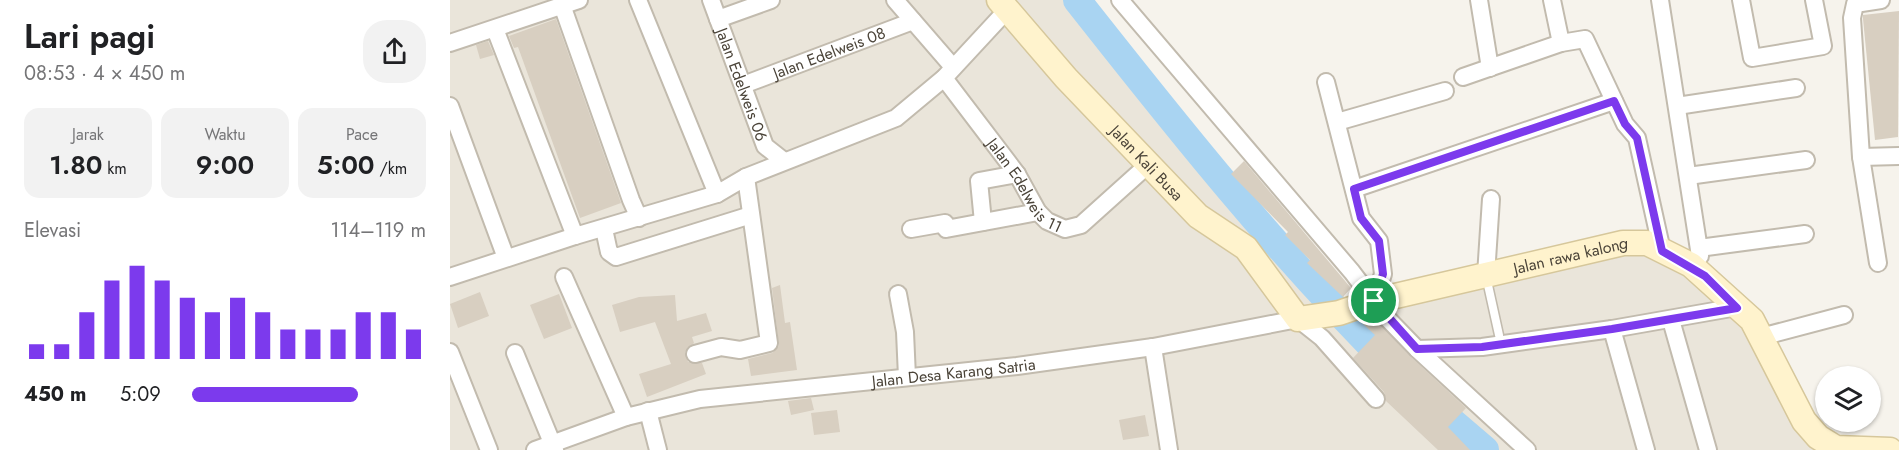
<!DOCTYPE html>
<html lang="id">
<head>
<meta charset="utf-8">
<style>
	:root { --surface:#fff; --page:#f2f2f2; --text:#202124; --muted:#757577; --accent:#7c3aed }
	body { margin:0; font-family:Jost,sans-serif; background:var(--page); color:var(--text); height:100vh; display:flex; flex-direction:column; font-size:22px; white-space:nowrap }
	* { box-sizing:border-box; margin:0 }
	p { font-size:20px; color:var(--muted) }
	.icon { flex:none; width:33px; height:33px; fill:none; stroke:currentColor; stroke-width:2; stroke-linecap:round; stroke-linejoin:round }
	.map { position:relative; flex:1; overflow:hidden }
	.sheet { display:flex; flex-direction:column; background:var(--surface); width:450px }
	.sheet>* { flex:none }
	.fabs { position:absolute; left:1365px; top:366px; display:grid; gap:12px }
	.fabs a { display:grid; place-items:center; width:66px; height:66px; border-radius:50%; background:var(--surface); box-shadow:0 2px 4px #0004; font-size:30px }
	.pin { position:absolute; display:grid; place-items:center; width:51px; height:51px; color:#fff; margin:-26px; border:3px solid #fff; border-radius:50%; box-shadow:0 2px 6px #0007 }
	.round { display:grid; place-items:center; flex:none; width:63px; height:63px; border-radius:24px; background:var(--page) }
	.head { display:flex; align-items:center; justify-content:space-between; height:102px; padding:0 24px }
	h1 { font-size:33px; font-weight:600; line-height:45px }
	.figures { display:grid; grid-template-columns:repeat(3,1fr); gap:9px; height:102px; padding:6px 24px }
	.figures div { display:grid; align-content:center; border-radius:15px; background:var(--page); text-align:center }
	.figures b { font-size:26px; font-weight:600 }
	.figures small { font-size:16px; font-weight:400 }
	.figures p { font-size:16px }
	.chart { height:168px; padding:12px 24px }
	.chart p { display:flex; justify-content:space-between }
	.chart svg { width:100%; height:108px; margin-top:6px; stroke:var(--accent); stroke-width:6 }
	ul { padding:0 24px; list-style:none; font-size:20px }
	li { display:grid; grid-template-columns:96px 72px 1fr; align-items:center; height:45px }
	li i { height:15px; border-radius:8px; background:var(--accent) }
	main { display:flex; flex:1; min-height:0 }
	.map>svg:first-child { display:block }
</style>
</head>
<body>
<main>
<section class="sheet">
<div class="head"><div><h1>Lari pagi</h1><p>08:53 · 4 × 450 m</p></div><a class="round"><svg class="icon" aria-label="share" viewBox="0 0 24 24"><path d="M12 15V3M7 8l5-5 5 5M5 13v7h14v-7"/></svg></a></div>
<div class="figures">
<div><p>Jarak</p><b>1.80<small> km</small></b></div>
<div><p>Waktu</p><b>9:00</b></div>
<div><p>Pace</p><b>5:00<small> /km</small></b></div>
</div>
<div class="chart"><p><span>Elevasi</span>114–119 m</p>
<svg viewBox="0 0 160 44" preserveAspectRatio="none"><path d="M5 44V38M15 44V38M25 44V25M35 44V12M45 44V6M55 44V12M65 44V19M75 44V25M85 44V19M95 44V25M105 44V32M115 44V32M125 44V32M135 44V25M145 44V25M155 44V32"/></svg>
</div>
<ul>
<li><b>450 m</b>5:09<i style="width:71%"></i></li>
</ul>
</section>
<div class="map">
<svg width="1449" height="450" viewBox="0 0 1449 450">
	<rect width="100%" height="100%" fill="#f6f3ec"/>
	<polygon fill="#eae5da" points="0,0 627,0 769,176 889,313 1197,243 1287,307 1368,437 1440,450 0,450"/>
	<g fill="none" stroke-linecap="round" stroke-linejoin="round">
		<g stroke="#a9d4f2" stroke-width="28">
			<path d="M627,0C727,127 829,255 944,369"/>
			<polyline points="973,397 1035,450"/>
		</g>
	</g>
	<g fill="#d8cfc1">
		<polygon points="1449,11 1448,137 1425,140 1413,19 1413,15"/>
		<polygon points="106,19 171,203 130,218 68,47 64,48 59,36"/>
		<polygon points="38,41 44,55 30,59 26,45"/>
		<polygon points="794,161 901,288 893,297 857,263 860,260 835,235 838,232 781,174"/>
		<polygon points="330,285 335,323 340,322 347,370 301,376 298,359 322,353 329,346 322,288"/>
		<polygon points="30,292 39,316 8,328 0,304"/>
		<polygon points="109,294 122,328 94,339 80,305"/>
		<polygon points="225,295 227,321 256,313 262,331 242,337 244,343 235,352 238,362 252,363 256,374 197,397 189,374 221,364 205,322 170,332 162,305 189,297"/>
		<polygon points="923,317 960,356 1016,408 998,427 1020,450 988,450 936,401 934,392 903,358 925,335 912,323"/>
		<polygon points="361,398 364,410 341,415 338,401"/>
		<polygon points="387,410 390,432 364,435 361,413"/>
		<polygon points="695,415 699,436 673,440 669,420"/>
	</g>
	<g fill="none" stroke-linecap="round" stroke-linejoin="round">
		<g stroke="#c2bbae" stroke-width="11">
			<polyline id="lane" points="1036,276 1049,335"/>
		</g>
		<g stroke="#c2bbae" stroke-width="20">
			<g id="street">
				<polyline points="188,0 267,194"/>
				<path id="s1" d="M261,0L315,146L334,161"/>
				<polyline points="445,0 503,67"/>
				<polyline points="670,0 902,272 936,317 967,349 1077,450"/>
				<polyline points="1029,0 1040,68"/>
				<polyline points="1102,0 1111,43"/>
				<polyline points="1210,0 1250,256 1241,265"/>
				<polyline points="1291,0 1302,58 1373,46 1364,0"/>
				<polyline points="112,5 181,200 189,218"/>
				<polyline points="268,19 321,0"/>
				<polyline points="45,29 125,236"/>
				<polyline points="0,43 129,0"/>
				<polyline points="1013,77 1111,43 1135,39 1175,124 1187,138 1212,251"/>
				<path id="s2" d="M494,78L567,174L588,212L597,221L615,229L631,225L700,163"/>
				<polyline points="876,82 911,218 929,241 933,274 924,301"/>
				<path id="s3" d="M293,85L463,21"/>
				<polyline points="0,106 56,258"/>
				<polyline points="1227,106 1346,88"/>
				<polyline points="887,122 995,91"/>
				<polyline points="1411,157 1449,156"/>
				<polyline points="1238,176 1356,160"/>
				<polyline points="904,189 1164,101"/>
				<polyline points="533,222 529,181 567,174"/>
				<polyline points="154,229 159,252 166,257 301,215"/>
				<polyline points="461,229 495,223 496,229 588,212"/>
				<polyline points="1249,248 1355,234"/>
				<polyline points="1428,263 1411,157 1402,18 1405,4 1431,0"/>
				<polyline points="1036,275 1041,199"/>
				<polyline points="0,277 125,236 267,194 296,177 446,118 494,78 557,10"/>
				<polyline points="114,277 176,417"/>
				<polyline points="448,294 455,332 457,377"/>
				<polyline points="1221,320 1258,450"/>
				<polyline points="1162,329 1196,450"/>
				<polyline points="1311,337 1394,315"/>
				<polyline points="703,347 719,450"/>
				<polyline points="967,349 1032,347 1162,329 1287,307"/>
				<polyline points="0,352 39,450"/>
				<polyline points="65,353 105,450"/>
				<polyline points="245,354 271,347 290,350 319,343 296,177"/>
				<polyline points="198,411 208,450"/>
				<path id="s4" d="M85,450L176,417L250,399L567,366L703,347L848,319L872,338L926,399"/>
			</g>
		</g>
		<g stroke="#d6c79b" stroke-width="27">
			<g id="secondary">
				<path id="s5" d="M549,0L616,78L748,216L796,248L848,319L889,313L924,301L1173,243H1197L1241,265L1302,320L1354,421L1368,437L1386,448L1440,450"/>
			</g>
		</g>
		<use href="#lane" stroke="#fff" stroke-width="8"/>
		<use href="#street" stroke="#fff" stroke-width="16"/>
		<use href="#secondary" stroke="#fff3cd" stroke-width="24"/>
	</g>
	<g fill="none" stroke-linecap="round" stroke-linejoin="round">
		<g stroke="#fff" stroke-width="12">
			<polygon id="route" points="1164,101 1175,124 1187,138 1212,251 1255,276 1287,308 1162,329 1032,347 967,349 924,301 933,274 929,241 911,218 904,189"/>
		</g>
		<use href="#route" stroke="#7c3aed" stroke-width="8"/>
	</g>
	<g text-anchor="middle" stroke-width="4.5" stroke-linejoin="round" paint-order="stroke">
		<g font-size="16" fill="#4b4439" stroke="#fff">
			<text dy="6" stroke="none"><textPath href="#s3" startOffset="92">Jalan Edelweis 08</textPath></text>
			<text dy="6" stroke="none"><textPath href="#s1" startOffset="90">Jalan Edelweis 06</textPath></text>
			<text dy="6" stroke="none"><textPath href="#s5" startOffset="220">Jalan Kali Busa</textPath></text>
			<text dy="6" stroke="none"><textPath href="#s2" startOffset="135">Jalan Edelweis 11</textPath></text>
			<text dy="6" stroke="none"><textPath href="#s5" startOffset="720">Jalan rawa kalong</textPath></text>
			<text dy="6" stroke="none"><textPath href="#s4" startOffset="428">Jalan Desa Karang Satria</textPath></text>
		</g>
	</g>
</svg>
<div class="fabs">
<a><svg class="icon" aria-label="layers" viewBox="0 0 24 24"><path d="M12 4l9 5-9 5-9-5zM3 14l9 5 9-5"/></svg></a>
</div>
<div class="pin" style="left:924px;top:301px;background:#1e9e55"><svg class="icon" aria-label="arrive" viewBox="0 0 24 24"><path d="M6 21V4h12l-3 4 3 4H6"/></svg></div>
</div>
</main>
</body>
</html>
